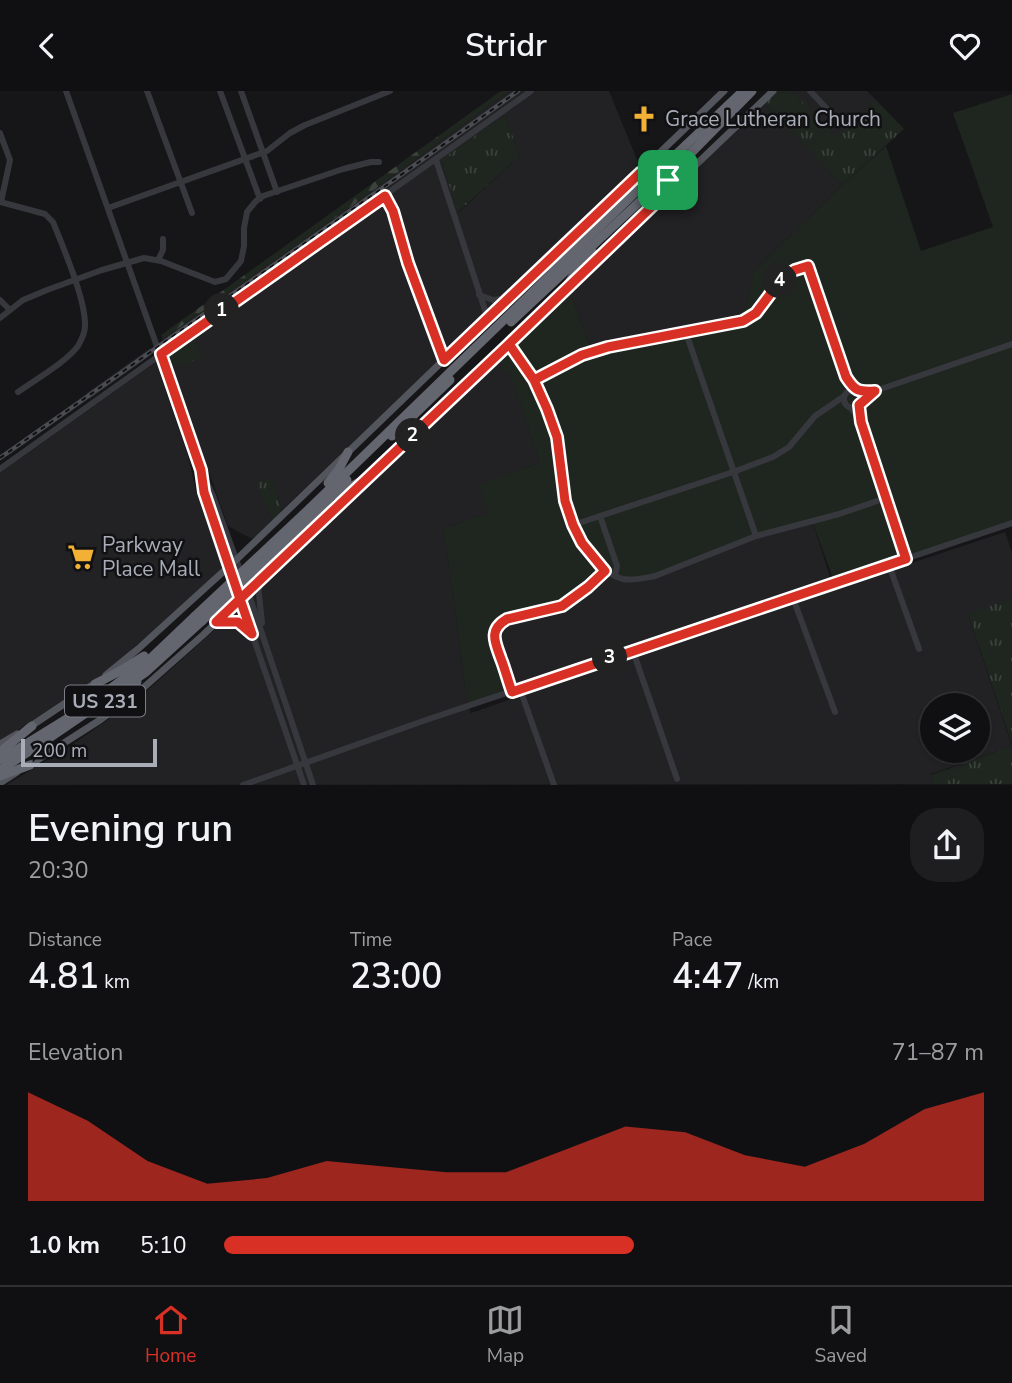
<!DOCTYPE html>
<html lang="en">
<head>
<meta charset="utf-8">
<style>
	:root { --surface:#101012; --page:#1e1e20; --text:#f1f3f6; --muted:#9c9d9f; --line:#303032; --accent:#d93025 }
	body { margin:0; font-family:"Nunito Sans",sans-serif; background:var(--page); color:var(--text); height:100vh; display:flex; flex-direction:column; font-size:26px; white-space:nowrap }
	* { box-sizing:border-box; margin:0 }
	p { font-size:23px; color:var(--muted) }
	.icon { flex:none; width:38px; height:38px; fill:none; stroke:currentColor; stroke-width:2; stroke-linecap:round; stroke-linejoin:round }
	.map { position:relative; height:694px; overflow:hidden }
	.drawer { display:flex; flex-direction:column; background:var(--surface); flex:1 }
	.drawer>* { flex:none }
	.controls { position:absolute; left:920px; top:602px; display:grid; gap:14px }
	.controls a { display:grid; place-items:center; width:70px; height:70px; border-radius:50%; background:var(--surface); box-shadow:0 2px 5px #0004,0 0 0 2px var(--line); font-size:35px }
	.scale { position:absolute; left:21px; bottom:18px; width:136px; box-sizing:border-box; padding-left:7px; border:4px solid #a8adb8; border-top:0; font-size:19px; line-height:24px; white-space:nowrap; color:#a8adb8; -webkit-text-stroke:5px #111113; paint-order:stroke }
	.pin { position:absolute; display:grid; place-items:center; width:60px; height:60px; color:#fff; margin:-30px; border-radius:14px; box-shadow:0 4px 10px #0006 }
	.km { position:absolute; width:35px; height:35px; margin:-18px; border-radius:50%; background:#222; color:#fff; font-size:19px; line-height:35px; text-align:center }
	.round { display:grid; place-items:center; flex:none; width:74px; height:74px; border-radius:28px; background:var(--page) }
	.overview { display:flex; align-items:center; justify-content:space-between; height:119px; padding:0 28px }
	h1 { font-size:38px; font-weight:600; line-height:52px }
	.metrics { display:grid; grid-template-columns:repeat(3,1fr); gap:10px; height:119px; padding:7px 28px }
	.metrics div { display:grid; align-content:center }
	.metrics b { font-size:35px; font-weight:600 }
	.metrics small { font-size:19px; font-weight:400 }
	.metrics p { font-size:19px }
	.chart { height:196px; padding:14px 28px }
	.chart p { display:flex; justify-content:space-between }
	.chart svg { width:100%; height:126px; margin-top:7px; fill:var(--accent); opacity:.7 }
	ul { padding:0 28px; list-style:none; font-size:23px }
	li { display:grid; grid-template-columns:112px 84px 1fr; align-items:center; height:52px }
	li i { height:18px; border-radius:9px; background:var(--accent) }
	header { display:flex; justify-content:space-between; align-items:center; height:91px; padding:0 28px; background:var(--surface); font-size:32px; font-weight:600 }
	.tab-bar { display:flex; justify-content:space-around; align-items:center; height:98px; border-top:2px solid var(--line); background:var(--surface); font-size:19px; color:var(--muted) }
	.tab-bar a { display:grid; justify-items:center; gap:4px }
	.tab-bar .current { color:var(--accent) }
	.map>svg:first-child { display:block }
</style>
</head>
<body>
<header><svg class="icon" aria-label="back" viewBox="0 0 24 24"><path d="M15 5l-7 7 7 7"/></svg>Stridr<svg class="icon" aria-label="heart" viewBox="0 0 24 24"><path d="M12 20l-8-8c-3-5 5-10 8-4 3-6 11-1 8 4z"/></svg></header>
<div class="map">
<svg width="1012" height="694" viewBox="0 0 1012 694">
	<defs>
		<pattern id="grass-tufts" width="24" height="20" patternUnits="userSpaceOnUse" patternTransform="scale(1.75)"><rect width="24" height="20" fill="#1e261f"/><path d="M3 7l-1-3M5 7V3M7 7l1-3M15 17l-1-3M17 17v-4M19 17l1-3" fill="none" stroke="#3c433d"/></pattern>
		<pattern id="forest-firs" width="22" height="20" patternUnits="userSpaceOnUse" patternTransform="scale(1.75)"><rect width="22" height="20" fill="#1e261f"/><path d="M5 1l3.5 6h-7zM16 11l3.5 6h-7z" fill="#3c433d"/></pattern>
	</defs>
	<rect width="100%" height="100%" fill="#161618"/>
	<g fill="#222225" fill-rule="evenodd">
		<path d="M509,0H609L640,76L583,133L551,159L491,220L282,419L272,388L263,407L272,430L252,448L228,435L171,274H184L194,246L168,264L163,248L352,115ZM505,24L520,65L459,121L441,70Z"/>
		<polygon points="792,0 867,0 876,9 836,47"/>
		<polygon points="764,12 842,94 753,181 746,216 733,226 693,236 606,252 589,253 572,207 567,202"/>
		<polygon points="150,257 152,262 150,265 90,308 87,302"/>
		<path d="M500,267L504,280L509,279L540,372L480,393L489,422L442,438L447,459L468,616L471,622L514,607L494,549L501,532L605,480L756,445L812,430L834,498L1005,441L1012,462V507L968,524L1012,655L931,683L934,693L6,694L69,656L140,606L262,496L293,465L328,433ZM933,614H978V660H933Z"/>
		<polygon points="156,271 188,365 196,400 222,476 220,479 181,517 135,555 114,576 0,651 0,382"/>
	</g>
	<g fill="url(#grass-tufts)">
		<polygon points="776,0 792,0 836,46 876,9 904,38 842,94 764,12"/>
		<polygon points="505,24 520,65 458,121 441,69"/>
		<polygon points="193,245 201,266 184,274 171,274 168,264"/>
		<polygon points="272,387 282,419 272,430 257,392"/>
		<polygon points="1012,507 1012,653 968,523"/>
		<polygon points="1012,655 1012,693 934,693 931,684"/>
	</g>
	<polygon fill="url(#forest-firs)" points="501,0 509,0 352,115 163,248 161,244"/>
	<polygon fill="#1e261f" points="1012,3 1012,433 835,493 812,430 756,445 655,485 624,488 605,480 562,515 501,532 494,549 512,601 468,616 447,459 442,438 488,422 479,393 540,372 509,280 504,281 498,263 565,199 572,207 589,253 606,252 693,236 733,226 746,216 753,181 842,94 886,55 921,160 993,136 953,22"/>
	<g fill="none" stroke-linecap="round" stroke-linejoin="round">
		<g stroke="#37383d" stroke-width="6">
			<polyline points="66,0 201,379 212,402 248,501 313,694"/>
			<polyline points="147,0 192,122"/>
			<polyline points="220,0 260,108"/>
			<polyline points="241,0 277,101"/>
			<polyline points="810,0 829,20"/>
			<polyline points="0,42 10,69 1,111"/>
			<polyline points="436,69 488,228"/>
			<polyline points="385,105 393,120 408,172 444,269"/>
			<path d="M0,111L45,123L53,131C63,156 86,209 85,235C85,242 82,248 78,255C65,272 36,288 18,301"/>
			<polyline points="108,117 267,60 290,42 305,34 390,0"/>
			<polyline points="158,169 163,159 163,148"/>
			<polyline points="479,204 493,209 508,207"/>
			<polyline points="0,209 9,218"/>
			<polyline points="0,227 23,209 47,199 102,179 144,167 161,170 215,191 226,188 241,170 244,155 244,137 247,121 256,110 263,105 343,78 371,71 379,71"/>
			<polyline points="686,242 743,230 756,222 783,186 795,179 808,175 846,286 856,299"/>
			<path d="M509,253C517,265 526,276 533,288C543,305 550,325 556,343C562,364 561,387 565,408C569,435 595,481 623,488C633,490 644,487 655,485L756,445L839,423L886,407"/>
			<polyline points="534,289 582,264 608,256 686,242 756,445"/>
			<circle cx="853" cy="308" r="9"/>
			<polyline points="859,300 875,300 1012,253"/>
			<polyline points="851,317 861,331 906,468"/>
			<polyline points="0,378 531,0"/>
			<polyline points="202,387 204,401 227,470 304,694"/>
			<polyline points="600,425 617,475 615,485"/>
			<polyline points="573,434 733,381 773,366 789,356 815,325 843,306"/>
			<polyline points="889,474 919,558"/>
			<polyline points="258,493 262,532"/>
			<polyline points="793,507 835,621"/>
			<polyline points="217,531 238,531 250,540"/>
			<polyline points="633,560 677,688"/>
			<polyline points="520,598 554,694"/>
			<path d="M512,601C508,590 505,579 501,568C495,551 488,539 507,528L562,515L588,496L605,480"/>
			<polyline points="243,694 426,629 1012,432"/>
		</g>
		<g stroke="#53555c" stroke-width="7">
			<polyline points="545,172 724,0"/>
			<polyline points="106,584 138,558 236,469 531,185"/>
			<polyline points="28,637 97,591"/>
			<polyline points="0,653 17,643"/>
			<polyline points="28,675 100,629 142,598 203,544 327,427 773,0"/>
			<polyline points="0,692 17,681"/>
		</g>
		<g stroke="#63666e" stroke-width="9">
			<polyline points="686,54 743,0"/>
			<polyline points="693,60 752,0"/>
			<polyline points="530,187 576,154"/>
			<polyline points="563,201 581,172 592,160"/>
			<polyline points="511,231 652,99"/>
			<polyline points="392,345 450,289"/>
			<polyline points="328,392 339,378 348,361"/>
			<polyline points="337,404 375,382"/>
			<polyline points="324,413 347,389"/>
			<polyline points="310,417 645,92"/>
			<polyline points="95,593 120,580 144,565"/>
			<polyline points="86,616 152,566 195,525"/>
			<polyline points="114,619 137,591"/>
			<polyline points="0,661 32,635"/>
			<polyline points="0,669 68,627"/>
			<polyline points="0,679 39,654 146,581 202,530"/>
			<polyline points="0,685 30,674"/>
		</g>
		<g stroke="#4a4c52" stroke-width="4.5">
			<path id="rail" d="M0,367C173,245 346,124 518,0"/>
		</g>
		<use href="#rail" stroke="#111113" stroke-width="2" stroke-dasharray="5" stroke-linecap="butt"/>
		<g stroke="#63666e" stroke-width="9">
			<polyline points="645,92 686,54"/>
			<polyline points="652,99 693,60"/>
			<polyline points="195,525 310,417"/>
			<polyline points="202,530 324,413"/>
		</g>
	</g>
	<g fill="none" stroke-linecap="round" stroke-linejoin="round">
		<g stroke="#fff" stroke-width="14">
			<path id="route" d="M668,89C662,75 652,77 640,82L444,269L408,172L393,120L385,105L161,263L201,379L204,401L240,508L216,531H238L252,543L240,508L509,253L534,289L547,318L557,346L565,410L573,434L582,452L605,480L588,496L562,515L507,528C488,539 495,551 501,568C505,578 508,590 512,601L906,468L861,331L859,314L875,300C858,301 855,300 846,286L808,175L795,179L783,186L756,222L743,230L608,256L582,264L534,289L509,253L668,100V89"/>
		</g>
		<use href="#route" stroke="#d93025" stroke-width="9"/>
	</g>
	<defs>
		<g id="church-bare" transform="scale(2.1)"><path d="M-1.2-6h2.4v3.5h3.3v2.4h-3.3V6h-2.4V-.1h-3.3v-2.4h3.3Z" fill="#f2b134" stroke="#111113" stroke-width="2.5" paint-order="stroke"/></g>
		<g id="supermarket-bare" transform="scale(2.1)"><path d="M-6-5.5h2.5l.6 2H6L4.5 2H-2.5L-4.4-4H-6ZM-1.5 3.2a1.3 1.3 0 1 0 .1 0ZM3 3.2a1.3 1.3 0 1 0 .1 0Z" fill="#f2b134" stroke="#111113" stroke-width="2.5" paint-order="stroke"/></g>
	</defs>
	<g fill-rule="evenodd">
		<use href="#church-bare" x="644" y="28"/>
		<use href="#supermarket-bare" x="81" y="466"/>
	</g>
	<g text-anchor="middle" stroke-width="5" stroke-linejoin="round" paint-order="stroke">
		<rect fill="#111113" stroke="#7b7e86" stroke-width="2" x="65" y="594.5" width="80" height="31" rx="5"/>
		<g font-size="19" font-weight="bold" fill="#a8adb8">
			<text x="105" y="617">US 231</text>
		</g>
		<g font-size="21" fill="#a8adb8" stroke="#111113" text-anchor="start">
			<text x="665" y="35">Grace Lutheran Church</text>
			<text x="102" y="461">Parkway<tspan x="102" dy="24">Place Mall</tspan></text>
		</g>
	</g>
</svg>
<div class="controls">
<a><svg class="icon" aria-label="layers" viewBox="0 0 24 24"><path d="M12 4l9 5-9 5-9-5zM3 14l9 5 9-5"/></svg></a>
</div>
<div class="scale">200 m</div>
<div class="pin" style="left:668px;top:89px;background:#1e9e55"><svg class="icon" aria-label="arrive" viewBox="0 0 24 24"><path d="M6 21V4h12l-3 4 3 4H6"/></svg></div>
<b class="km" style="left:222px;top:220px">1</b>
<b class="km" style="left:413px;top:345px">2</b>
<b class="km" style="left:610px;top:567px">3</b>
<b class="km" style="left:780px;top:190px">4</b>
</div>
<section class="drawer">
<div class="overview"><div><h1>Evening run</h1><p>20:30</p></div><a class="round"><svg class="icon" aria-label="share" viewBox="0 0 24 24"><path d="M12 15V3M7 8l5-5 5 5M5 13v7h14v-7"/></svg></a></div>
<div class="metrics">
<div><p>Distance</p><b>4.81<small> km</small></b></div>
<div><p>Time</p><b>23:00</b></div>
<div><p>Pace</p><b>4:47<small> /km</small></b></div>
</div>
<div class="chart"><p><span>Elevation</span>71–87 m</p>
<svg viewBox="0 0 160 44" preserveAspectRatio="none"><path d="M0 44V6L10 16L20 30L30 38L40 36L50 30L60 32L70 34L80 34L90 26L100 18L110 20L120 28L130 32L140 24L150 12L160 6V44z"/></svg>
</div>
<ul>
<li><b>1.0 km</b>5:10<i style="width:54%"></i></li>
</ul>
</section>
<nav class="tab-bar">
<a class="current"><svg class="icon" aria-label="home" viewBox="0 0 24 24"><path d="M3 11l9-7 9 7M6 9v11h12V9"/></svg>Home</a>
<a><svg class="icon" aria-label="map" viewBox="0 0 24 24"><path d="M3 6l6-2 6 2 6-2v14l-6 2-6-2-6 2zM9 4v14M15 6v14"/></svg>Map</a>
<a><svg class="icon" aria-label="saved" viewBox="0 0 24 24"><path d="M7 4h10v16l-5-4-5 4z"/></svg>Saved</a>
</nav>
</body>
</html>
